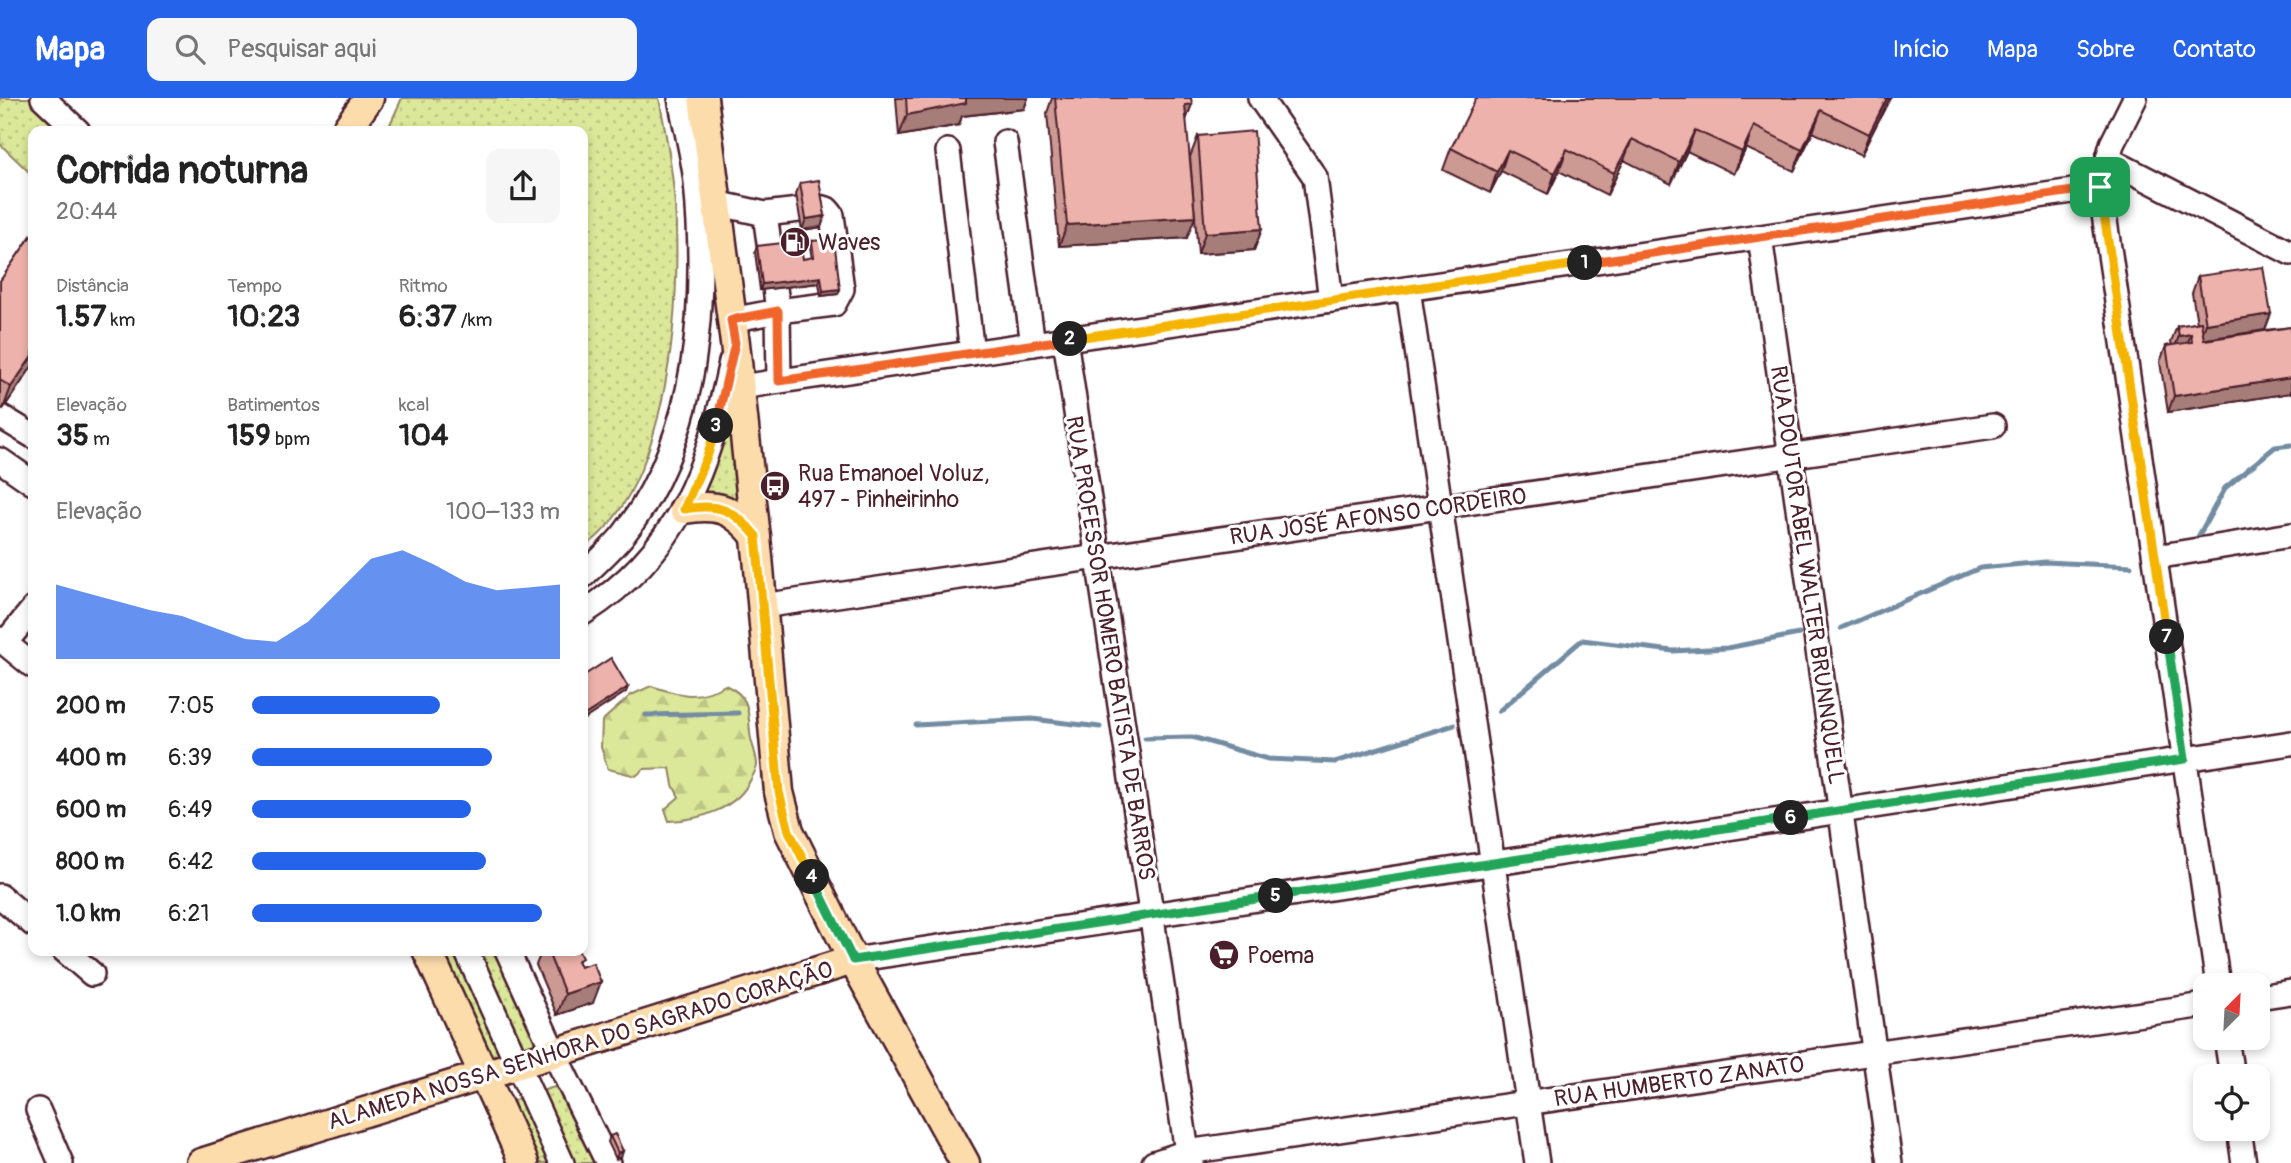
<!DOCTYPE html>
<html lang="pt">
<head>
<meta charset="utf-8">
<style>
	:root { --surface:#fff; --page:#f6f6f6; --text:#222; --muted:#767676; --accent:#2563eb }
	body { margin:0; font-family:Pangolin,sans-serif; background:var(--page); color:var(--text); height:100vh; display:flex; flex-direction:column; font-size:26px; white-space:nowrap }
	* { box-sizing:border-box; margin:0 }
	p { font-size:23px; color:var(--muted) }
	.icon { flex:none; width:38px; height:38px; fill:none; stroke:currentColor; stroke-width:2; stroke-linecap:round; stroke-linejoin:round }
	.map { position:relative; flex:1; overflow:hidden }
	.sheet { position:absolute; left:28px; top:28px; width:560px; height:830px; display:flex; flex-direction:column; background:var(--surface); border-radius:14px; box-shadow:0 4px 10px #0003 }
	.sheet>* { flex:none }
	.needle { width:46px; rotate:24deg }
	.buttons { position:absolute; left:2193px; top:875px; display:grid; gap:14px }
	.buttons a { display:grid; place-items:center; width:77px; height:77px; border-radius:14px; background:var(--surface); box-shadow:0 4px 10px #0003; font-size:35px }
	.pin { position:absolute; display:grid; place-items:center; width:60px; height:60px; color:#fff; margin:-30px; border-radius:14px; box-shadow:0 4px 10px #0006 }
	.km { position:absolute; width:35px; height:35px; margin:-18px; border-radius:50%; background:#222; color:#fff; font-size:19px; line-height:35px; text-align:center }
	.round { display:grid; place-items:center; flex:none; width:74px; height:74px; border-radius:14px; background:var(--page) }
	.headline { display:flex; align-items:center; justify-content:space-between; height:119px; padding:0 28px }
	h1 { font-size:38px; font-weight:800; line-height:52px }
	.metrics { display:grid; grid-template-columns:repeat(3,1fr); gap:10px; height:119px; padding:7px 28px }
	.metrics div { display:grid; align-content:center }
	.metrics b { font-size:30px; font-weight:800 }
	.metrics small { font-size:19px; font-weight:400 }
	.metrics p { font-size:19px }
	.chart { height:196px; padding:14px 28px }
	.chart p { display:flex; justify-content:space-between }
	.chart svg { width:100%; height:126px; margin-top:7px; fill:var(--accent); opacity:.7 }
	ul { padding:0 28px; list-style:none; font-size:23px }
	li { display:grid; grid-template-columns:112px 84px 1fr; align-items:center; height:52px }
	li i { height:18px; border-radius:9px; background:var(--accent) }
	header { display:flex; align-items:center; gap:42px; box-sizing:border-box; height:98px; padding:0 35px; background:var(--accent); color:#fff }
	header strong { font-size:33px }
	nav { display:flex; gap:38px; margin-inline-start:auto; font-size:24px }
	.search { width:490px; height:63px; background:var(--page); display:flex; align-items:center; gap:18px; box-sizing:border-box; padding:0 24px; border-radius:14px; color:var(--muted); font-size:26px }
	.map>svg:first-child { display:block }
</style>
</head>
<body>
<header>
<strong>Mapa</strong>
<div class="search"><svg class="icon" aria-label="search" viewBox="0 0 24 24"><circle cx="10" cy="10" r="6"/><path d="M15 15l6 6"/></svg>Pesquisar aqui</div>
<nav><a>Início</a><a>Mapa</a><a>Sobre</a><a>Contato</a></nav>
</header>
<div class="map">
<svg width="2291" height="1065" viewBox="0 0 2291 1065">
	<defs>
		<pattern id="green-dots" width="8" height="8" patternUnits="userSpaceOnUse" patternTransform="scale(1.75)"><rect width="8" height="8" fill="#dbe799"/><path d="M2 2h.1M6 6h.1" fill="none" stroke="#bdc684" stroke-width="1.8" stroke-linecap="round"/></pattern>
		<pattern id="forest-firs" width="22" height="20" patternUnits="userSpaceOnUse" patternTransform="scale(1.75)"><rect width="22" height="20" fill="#dbe799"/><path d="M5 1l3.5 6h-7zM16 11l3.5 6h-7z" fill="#bdc684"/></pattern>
	</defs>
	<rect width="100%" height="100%" fill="#fff"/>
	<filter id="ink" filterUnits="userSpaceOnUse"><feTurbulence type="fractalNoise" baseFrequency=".0143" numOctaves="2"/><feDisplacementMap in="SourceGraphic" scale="14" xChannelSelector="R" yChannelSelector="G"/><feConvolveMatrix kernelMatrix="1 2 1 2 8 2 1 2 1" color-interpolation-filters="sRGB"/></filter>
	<g filter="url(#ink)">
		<g fill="url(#green-dots)" stroke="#928362" stroke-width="2">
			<polygon points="0,0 31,0 67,33 33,33 33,78 0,46"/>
			<path d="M402,0H659C667,41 675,85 676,127C679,220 667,392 583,450V33H387Z"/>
			<polygon points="727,309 737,310 749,422 695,402"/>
			<polygon points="433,852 458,852 504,962 486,967"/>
			<polygon points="470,852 503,852 545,951 515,960"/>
			<polygon points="562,987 600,1065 568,1065 534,995"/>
			<polygon points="524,998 553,1065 534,1065 507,1005"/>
		</g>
		<path fill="url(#forest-firs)" stroke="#928362" stroke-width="2" d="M725,587C750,598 748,611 750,635C751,646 757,656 757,667C757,671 753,677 751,681C737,711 700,722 669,723L665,711L679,699L673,687L670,670L644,671L636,678L608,671L601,649L602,623L631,597L651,588C680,597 697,603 725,587Z"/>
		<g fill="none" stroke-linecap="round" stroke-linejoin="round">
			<g stroke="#738ca2" stroke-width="5">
				<polyline points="2198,439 2225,390 2275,349 2291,347"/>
				<polyline points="1841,530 1980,470 2045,464 2131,468"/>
				<polyline points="1499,613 1582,542 1673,553 1727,550 1799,536"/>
				<polyline points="646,617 738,615"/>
				<polyline points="916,627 1032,621 1100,629"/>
				<polyline points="1145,640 1192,639 1268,661 1335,664 1454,627"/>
			</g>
			<g stroke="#4a1f2b" stroke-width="28">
				<g id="minor">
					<polyline points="43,0 78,33"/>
					<polyline points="1260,0 1315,79 1331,202"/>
					<polyline points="2135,0 2112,46 2100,89 2218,887"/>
					<polyline points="1005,44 1033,246"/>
					<polyline points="948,53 972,255"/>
					<polyline points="2108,61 2291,155"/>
					<polyline points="716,105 765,116 770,152"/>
					<polyline points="765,116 799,112"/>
					<polyline points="1760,139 1890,1065"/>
					<polyline points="1408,191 1537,1065"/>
					<polyline points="731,222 778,213 775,190"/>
					<polyline points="1065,241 1187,1054 1191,1065"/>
					<polyline points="779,283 778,213 834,206 842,191 832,117 827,111 818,109"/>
					<polyline points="740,289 2100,89"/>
					<polyline points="0,318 33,338"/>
					<polyline points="0,362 33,385"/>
					<polyline points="2155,459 2291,437"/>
					<path d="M583,478C596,465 612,451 624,436C700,337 707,204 696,84C693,56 685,28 680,0"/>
					<polyline points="762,508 1993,328"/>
					<path d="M583,515C679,454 708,371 731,264"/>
					<polyline points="0,541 33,568"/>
					<polyline points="5,545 33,511"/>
					<polyline points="0,798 33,826"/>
					<polyline points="64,852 92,876"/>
					<polyline points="466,852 562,1065"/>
					<polyline points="507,852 554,955 608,1065"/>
					<polyline points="853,862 2291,645"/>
					<polyline points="2258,899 2291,894"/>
					<polyline points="2226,940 2232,978"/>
					<polyline points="38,1012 61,1065"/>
					<polyline points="2239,1031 2244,1065"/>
					<polyline points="1154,1065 1187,1054 2205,907"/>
				</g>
			</g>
			<g stroke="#4a1f2b" stroke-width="33">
				<g id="major">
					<polyline points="703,0 735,245 758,459 779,694 789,733 853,862 965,1065"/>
					<polyline points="346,32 369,0"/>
					<path d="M684,411C718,405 734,411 756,438"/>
					<polyline points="427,852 524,1065"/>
					<polyline points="201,1065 853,862"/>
				</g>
			</g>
			<use href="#minor" stroke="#fff" stroke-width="23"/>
			<use href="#major" stroke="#fddcac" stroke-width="28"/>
		</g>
		<g fill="#cc9993" stroke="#4a1f2b" stroke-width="2">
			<polygon points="896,0 1028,0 1024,11 962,18 959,27 899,38"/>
			<polygon points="1052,0 1082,0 1082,1 1192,6 1186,21 1187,140 1059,148 1047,15"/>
			<polygon points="1890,0 1861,57 1813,34 1794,73 1746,50 1734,76 1687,53 1671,86 1624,62 1607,97 1559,73 1548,96 1501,73 1490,95 1443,72 1451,50"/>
			<polygon points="1198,38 1262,131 1254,152 1198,156 1190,59"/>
			<polygon points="800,85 825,118 821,129 802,132 796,96"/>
			<polygon points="33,135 33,267 3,311 0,309 0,183"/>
			<polygon points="812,143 840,191 838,196 821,198 819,185 760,192 755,154 757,148 803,161 812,160 810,149"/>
			<polygon points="2198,178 2265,232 2291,229 2291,295 2168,314 2160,264 2166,248 2172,247 2171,244 2177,228 2197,225 2192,195"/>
			<polygon points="542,852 578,852 579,867 593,905 557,917 536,867"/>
			<polygon points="610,1038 623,1053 621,1059 616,1061 608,1044"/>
		</g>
		<g fill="#a67d78" stroke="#4a1f2b" stroke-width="2">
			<polygon points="964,0 1028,0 1024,11 962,18 959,27 899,38 907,17"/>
			<polygon points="1887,0 1890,0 1861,57 1869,36"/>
			<polygon points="1192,6 1184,28 1185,7"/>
			<polygon points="1821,12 1813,34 1794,73 1802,52"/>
			<polygon points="1754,28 1746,50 1734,76 1742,54"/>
			<polygon points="1695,32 1687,53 1671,86 1679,64"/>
			<polygon points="1632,41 1624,62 1607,97 1614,75"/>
			<polygon points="1567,51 1559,73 1548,96 1555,75"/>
			<polygon points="1508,52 1501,73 1490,95 1497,74"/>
			<polygon points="825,118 821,129 802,132 806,121"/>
			<polygon points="1195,119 1187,140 1059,148 1067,127"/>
			<polygon points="1262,131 1254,152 1198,156 1205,135"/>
			<polygon points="821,179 819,185 760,192 762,186"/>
			<polygon points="840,191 838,196 821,198 823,193"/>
			<polygon points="2271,216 2265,232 2200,242 2206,226"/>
			<polygon points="2191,236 2185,252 2173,254 2179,238"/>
			<polygon points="33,257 33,267 3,311 11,289"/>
			<polygon points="2291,280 2291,295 2168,314 2174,298"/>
			<polygon points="628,589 626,594 583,622 583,618"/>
			<polygon points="601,884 593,905 557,917 565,896"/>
			<polygon points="623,1053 621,1059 616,1061 618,1055"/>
		</g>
		<g fill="#edb2ab" stroke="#4a1f2b" stroke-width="2">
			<polygon points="906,0 966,0 966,5 907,17"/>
			<polygon points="1055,0 1082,0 1082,1 1093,0 1191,0 1192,6 1185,7 1195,119 1067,127"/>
			<polygon points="1476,0 1887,0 1869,36 1821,12 1802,52 1754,28 1742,54 1695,32 1679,64 1632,41 1614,75 1567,51 1555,75 1508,52 1497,74 1451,50"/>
			<polygon points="1254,33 1262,131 1205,135 1198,38"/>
			<polygon points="819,82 825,118 806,121 800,85"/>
			<polygon points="33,135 33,257 11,289 0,282 0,183"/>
			<polygon points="834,141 840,191 823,193 821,179 762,186 757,148 800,143 803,161 814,159 812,143"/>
			<polygon points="2263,169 2271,216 2206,226 2198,178"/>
			<polygon points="2201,224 2204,242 2291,229 2291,280 2174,298 2166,248 2192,244 2191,236 2179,238 2177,228"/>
			<polygon points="611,560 628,589 583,618 583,578"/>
			<polygon points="547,852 578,852 582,860 577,863 580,869 593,865 601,884 565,896"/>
			<polygon points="615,1036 623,1053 618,1055 610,1038"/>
		</g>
	</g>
	<g fill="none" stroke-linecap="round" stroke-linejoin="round" filter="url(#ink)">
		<g stroke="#fff" stroke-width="14">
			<polyline id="split-1" points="1585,165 2100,89"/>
		</g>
		<g stroke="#fff" stroke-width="14">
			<polyline id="split-2" points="1070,241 1585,165"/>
		</g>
		<g stroke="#fff" stroke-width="14">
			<polyline id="split-3" points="716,328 735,245 731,222 778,213 779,283 1070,241"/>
		</g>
		<g stroke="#fff" stroke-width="14">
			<path id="split-4" d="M716,328L708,356L684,411C718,405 734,411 756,438L779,694L789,733L812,779"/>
		</g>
		<g stroke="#fff" stroke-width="14">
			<polyline id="split-5" points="812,779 853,862 1276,798"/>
		</g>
		<g stroke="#fff" stroke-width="14">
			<polyline id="split-6" points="1276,798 1791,720"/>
		</g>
		<g stroke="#fff" stroke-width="14">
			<polyline id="split-7" points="1791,720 2185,661 2167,539"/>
		</g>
		<g stroke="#fff" stroke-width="14">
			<polyline id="split-8" points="2100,89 2167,539"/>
		</g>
		<use href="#split-1" stroke="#f0652b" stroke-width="9"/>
		<use href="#split-2" stroke="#f5b400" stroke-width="9"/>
		<use href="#split-3" stroke="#f0652b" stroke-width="9"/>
		<use href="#split-4" stroke="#f5b400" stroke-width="9"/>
		<use href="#split-5" stroke="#22a559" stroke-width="9"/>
		<use href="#split-6" stroke="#22a559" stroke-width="9"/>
		<use href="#split-7" stroke="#22a559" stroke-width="9"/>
		<use href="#split-8" stroke="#f5b400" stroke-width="9"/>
	</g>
	<defs>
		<g id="fuel-disc" transform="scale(1.575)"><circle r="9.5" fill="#4a1f2b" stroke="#fff"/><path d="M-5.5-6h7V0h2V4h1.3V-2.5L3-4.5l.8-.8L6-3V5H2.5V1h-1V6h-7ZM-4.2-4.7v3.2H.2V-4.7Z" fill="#fff"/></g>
		<g id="bus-disc" transform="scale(1.575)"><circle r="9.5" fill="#4a1f2b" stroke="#fff"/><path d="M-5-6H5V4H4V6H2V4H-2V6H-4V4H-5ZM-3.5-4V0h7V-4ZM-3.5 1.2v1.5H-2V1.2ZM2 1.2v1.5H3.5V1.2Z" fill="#fff"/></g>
		<g id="supermarket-disc" transform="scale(1.575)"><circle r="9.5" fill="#4a1f2b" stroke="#fff"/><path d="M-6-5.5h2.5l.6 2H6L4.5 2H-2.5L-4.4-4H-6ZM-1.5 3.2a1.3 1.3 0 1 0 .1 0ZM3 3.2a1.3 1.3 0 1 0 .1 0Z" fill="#fff"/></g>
	</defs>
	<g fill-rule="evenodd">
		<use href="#fuel-disc" x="795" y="144"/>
		<use href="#bus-disc" x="775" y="388"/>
		<use href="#supermarket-disc" x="1224" y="857"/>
	</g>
	<g text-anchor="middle" stroke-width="6" stroke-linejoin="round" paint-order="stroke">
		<g font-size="23" fill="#4a1f2b" stroke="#fff" text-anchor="start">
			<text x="818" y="152">Waves</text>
			<text x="798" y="383">Rua Emanoel Voluz,<tspan x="798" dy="26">497 - Pinheirinho</tspan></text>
			<text x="1247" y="865">Poema</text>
		</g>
		<g font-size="23" fill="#4a1f2b" stroke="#fff">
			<text transform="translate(1378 418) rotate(-8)" y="8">RUA JOSÉ AFONSO CORDEIRO</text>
			<text transform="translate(1808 477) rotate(82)" y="8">RUA DOUTOR ABEL WALTER BRUNNQUELL</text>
			<text transform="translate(1111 550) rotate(81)" y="8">RUA PROFESSOR HOMERO BATISTA DE BARROS</text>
			<text transform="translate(580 947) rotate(-17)" y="8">ALAMEDA NOSSA SENHORA DO SAGRADO CORAÇÃO</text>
			<text transform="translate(1679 983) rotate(-8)" y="8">RUA HUMBERTO ZANATO</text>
		</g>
	</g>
</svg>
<div class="buttons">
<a><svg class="needle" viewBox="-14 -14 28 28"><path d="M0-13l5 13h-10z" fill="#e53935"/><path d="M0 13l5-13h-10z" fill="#767676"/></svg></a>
<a><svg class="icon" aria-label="locate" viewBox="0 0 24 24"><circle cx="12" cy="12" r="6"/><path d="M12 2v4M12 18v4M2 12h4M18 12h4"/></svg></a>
</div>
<div class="pin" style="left:2100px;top:89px;background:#1e9e55"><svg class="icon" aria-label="arrive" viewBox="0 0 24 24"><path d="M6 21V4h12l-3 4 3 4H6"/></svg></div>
<b class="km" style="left:1585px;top:165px">1</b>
<b class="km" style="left:1070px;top:241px">2</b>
<b class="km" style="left:716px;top:328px">3</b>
<b class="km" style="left:812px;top:779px">4</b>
<b class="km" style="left:1276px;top:798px">5</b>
<b class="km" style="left:1791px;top:720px">6</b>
<b class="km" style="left:2167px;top:539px">7</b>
<section class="sheet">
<div class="headline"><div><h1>Corrida noturna</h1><p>20:44</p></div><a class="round"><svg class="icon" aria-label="share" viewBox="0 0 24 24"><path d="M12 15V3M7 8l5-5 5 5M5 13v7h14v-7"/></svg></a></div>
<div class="metrics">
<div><p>Distância</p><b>1.57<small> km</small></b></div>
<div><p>Tempo</p><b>10:23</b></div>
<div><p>Ritmo</p><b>6:37<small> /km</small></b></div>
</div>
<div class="metrics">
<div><p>Elevação</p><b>35<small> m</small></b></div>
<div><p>Batimentos</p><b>159<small> bpm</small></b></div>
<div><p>kcal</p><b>104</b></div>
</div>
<div class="chart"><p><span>Elevação</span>100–133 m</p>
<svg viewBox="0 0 160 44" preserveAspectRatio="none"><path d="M0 44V18L10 21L20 24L30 27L40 29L50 33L60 37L70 38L80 31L90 20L100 9L110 6L120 11L130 17L140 20L150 19L160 18V44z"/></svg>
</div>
<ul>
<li><b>200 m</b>7:05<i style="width:61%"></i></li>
<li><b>400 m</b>6:39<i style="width:78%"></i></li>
<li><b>600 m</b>6:49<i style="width:71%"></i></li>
<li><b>800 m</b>6:42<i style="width:76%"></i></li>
<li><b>1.0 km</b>6:21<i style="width:94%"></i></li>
</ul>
</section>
</div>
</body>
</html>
